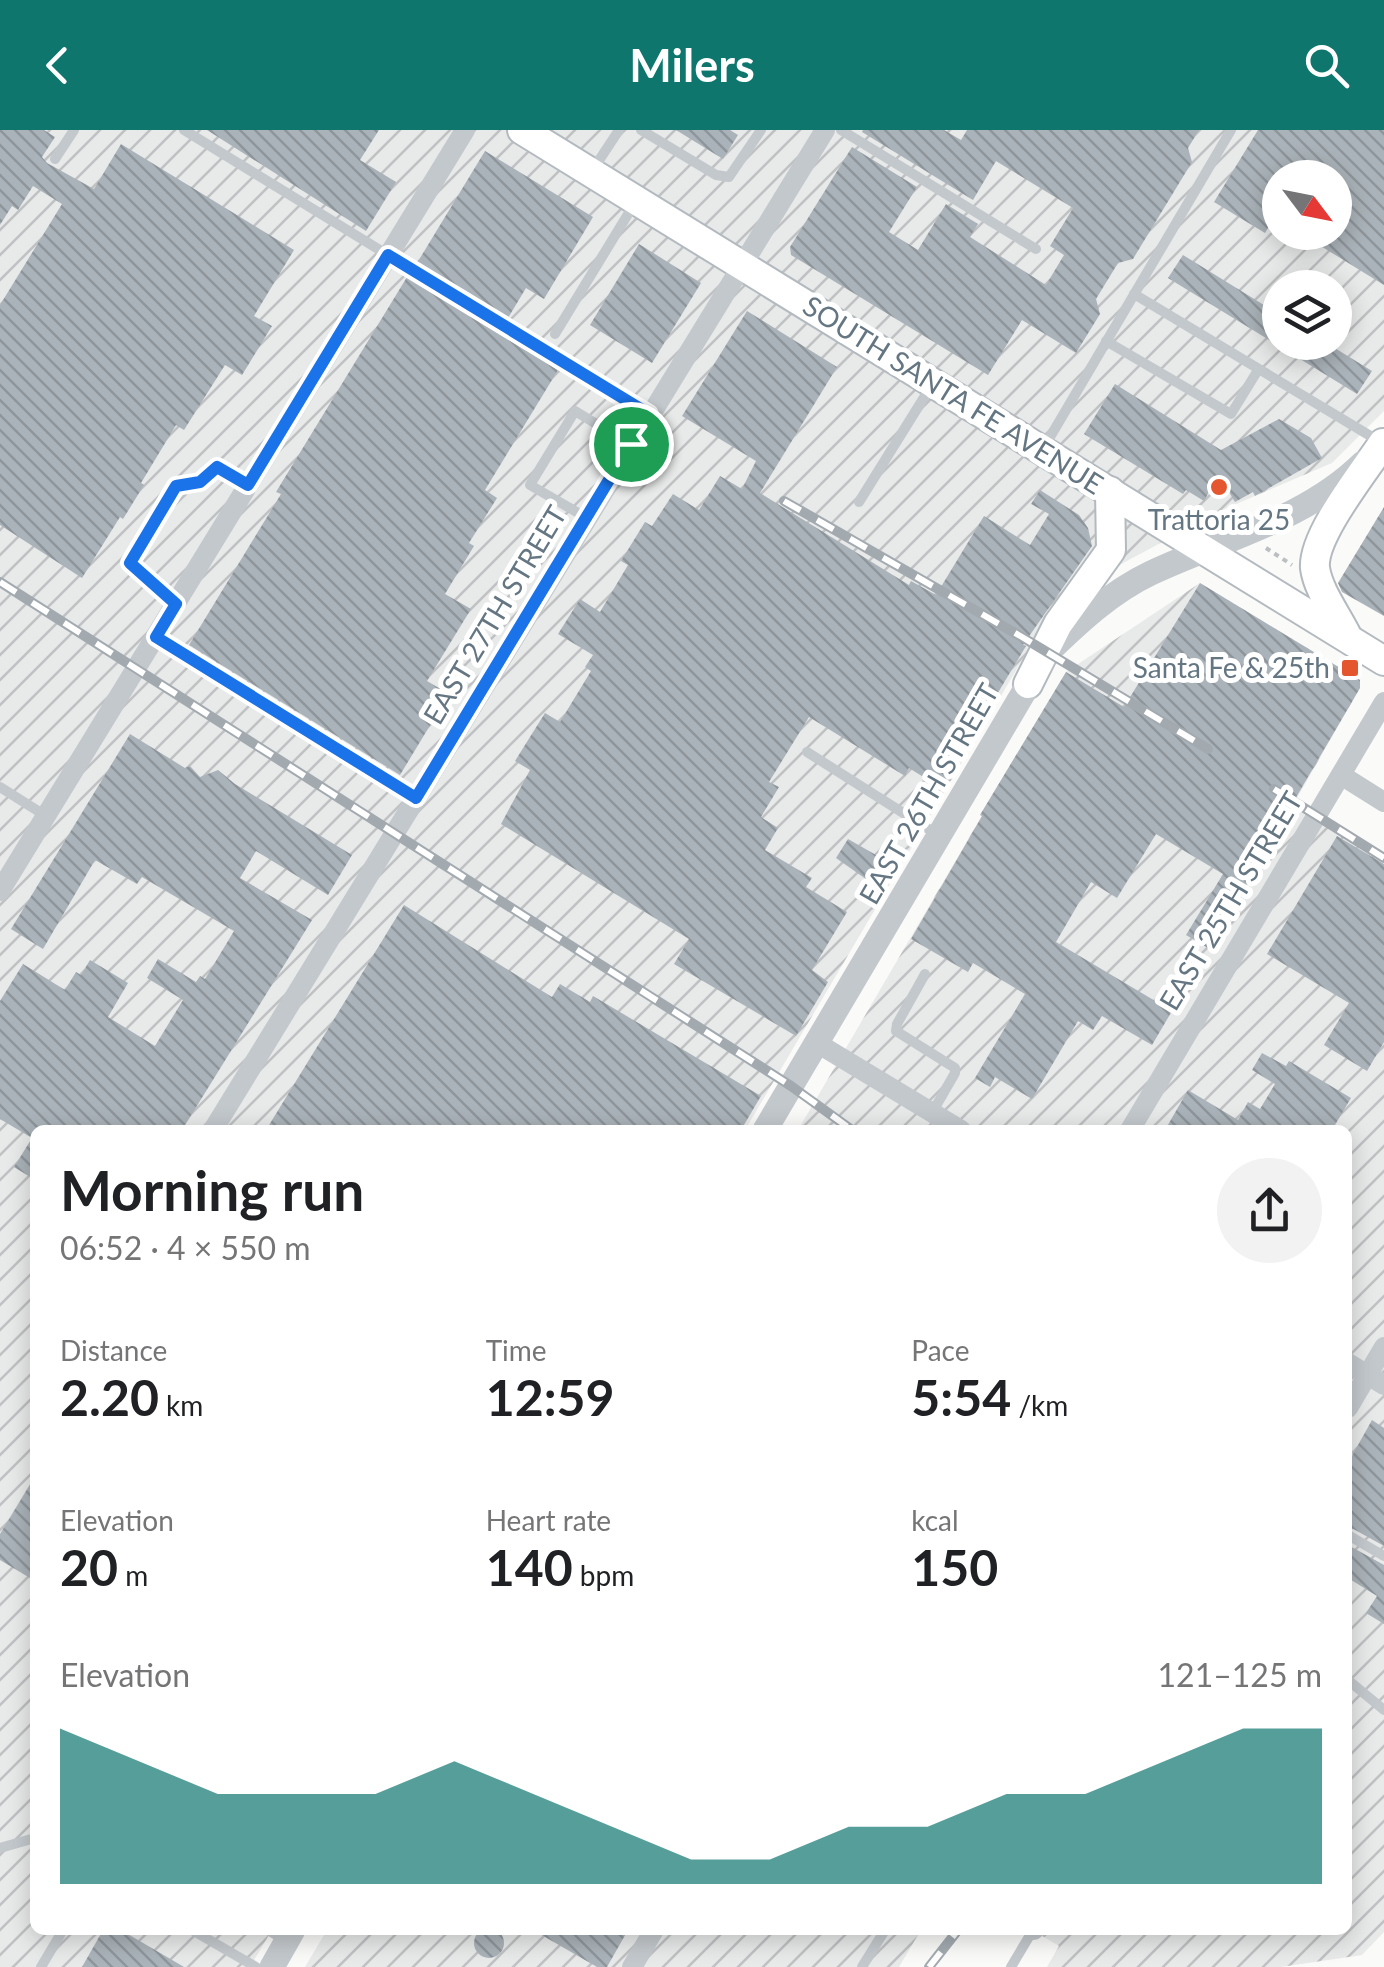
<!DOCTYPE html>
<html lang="en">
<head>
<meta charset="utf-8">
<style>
	:root { --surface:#fff; --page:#f2f2f2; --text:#202124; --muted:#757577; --accent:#0f766e }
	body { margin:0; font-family:Lato,sans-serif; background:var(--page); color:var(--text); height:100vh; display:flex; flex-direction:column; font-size:38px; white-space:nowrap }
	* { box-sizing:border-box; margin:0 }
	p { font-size:32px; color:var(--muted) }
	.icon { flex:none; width:55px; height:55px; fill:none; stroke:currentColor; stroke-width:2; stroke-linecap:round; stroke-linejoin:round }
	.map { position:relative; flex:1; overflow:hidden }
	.side { position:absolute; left:30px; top:995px; width:1322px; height:810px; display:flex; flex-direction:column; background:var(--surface); border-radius:15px; box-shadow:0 5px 25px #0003 }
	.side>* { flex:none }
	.needle { width:65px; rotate:122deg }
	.tools { position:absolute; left:1262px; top:30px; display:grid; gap:20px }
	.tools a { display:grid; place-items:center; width:90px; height:90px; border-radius:50%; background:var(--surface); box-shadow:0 5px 25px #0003; font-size:50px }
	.pin { position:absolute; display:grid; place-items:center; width:85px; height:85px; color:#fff; margin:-42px; border:5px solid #fff; border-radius:50%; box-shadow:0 2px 10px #0007 }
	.round { display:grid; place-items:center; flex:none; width:105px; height:105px; border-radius:52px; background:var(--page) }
	.summary { display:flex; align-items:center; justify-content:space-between; height:170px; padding:0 30px }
	h1 { font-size:55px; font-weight:700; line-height:75px }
	.figures { display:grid; grid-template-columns:repeat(3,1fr); gap:15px; height:170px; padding:10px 30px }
	.figures div { display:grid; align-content:center }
	.figures b { font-size:50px; font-weight:700 }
	.figures small { font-size:28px; font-weight:400 }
	.figures p { font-size:28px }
	.chart { height:280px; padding:20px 30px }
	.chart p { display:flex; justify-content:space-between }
	.chart svg { width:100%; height:180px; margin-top:10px; fill:var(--accent); opacity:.7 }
	header { display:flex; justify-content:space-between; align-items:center; height:130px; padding:0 30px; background:var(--accent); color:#fff; font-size:45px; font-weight:700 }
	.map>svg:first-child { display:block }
</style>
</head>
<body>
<header><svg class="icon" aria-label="back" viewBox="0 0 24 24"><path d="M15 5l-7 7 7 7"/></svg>Milers<svg class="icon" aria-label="search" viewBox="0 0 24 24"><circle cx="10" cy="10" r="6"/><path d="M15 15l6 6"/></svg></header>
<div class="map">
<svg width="1384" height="1837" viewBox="0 0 1384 1837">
	<defs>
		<pattern id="industrial-furrows" width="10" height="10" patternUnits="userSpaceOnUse" patternTransform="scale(2.5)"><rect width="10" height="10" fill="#e8e9e9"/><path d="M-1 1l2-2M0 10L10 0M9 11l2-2" fill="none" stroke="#c0c1c2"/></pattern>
		<pattern id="building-back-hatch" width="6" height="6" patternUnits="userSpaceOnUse" patternTransform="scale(2.5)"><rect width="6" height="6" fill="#aab3b9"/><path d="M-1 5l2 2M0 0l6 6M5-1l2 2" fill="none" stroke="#8e969c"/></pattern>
	</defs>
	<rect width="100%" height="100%" fill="#fafaf8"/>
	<g fill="url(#industrial-furrows)" fill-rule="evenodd">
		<path d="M0,0H1384V281L1332,333L1220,381L1099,446L1025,525L745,1000H35V1800H272L250,1837H0ZM1280,48H1335V102H1280ZM1280,158H1335V212H1280Z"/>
		<polygon points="1200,453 1360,550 1360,558 1293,675 1384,731 1384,1802 1362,1825 1281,1837 1047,1837 1059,1816 1032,1800 1348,1800 1348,1000 798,1000 1066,542"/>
		<polygon points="327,1800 921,1800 899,1837 305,1837"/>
	</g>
	<g fill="url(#building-back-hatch)">
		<polygon points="0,0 44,0 55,7 42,27 47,33 94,59 121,14 294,120 254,186 272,196 242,245 225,235 184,300 176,295 141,353 144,355 123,389 120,387 82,448 0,395 0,175 62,74 33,56 18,80 12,76 0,95"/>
		<polygon points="207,0 379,0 360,30 396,52 366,101"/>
		<polygon points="676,0 730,0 738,5 723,29"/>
		<polygon points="863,0 944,0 961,10 967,0 1199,0 1188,18 1192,32 1133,129 1118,133 1096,169 1100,184 1076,223 1022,190 988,245 791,125 790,117 852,17 917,57 889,102 918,120 946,74 978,94 970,107 1046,155 1064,125 1050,116 1073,78 996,31 973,70 862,2"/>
		<polygon points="1258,0 1384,0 1384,155 1298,102 1335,102 1335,48 1280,48 1280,92 1274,88 1265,103 1214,72"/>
		<polygon points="485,21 593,87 544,169 526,158 508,188 417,133"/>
		<polygon points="639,114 701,153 652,233 590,195"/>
		<polygon points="1183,125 1280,185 1280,212 1325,212 1372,241 1357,264 1168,148"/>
		<polygon points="407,147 558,240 485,360 497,368 469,413 474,416 445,464 471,479 427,551 449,564 400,645 189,515 281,364 276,362"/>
		<polygon points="747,181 837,237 760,363 909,455 911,451 936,465 984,386 1030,415 1049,384 1031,374 1040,360 1079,385 1088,398 1092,416 1023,515 1026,516 941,658 909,638 905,646 809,587 769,652 779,657 761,687 778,698 765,720 812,748 806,757 847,782 812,840 828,852 796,906 674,834 689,809 501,694 530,640 515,631 545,583 560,592 591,541 585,537 593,525 558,504 580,469 600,482 628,435 621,431 645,392 652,396 673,364 699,380 720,346 742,359 756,331 682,286"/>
		<polygon points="1115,254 1221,320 1279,289 1311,308 1322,328 1255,366 1253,362 1235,372 1229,362 1209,362 1204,371 1186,360 1183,364 1084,304"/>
		<polygon points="1384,377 1384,486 1342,462 1338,453"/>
		<polygon points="1200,453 1360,550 1360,558 1208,818 1186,805 1223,744 1156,704 1117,768 1091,752 1056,812 1172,881 1152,915 1102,886 1093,900 1078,891 1032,969 995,947 990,957 975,948 1025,864 973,833 968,842 911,809 982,686 980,685 1066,542 1124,577"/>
		<polygon points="130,604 185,638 190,636 200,647 218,640 235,654 352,725 328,765 256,721 240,748 312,790 182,1000 35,1000 35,1050 14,1037 32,1008 0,989 0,871 23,834 65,860 76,842 81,845 90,830 128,853 108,887 155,916 183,870 147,848 158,829 196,852 200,846 205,849 234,801 142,747 137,754 95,730 43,819 11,799"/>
		<polygon points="1337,706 1384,734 1384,912 1367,941 1324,915 1349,873 1267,824"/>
		<polygon points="848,709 897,737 883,761 836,728"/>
		<polygon points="404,775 552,867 560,854 590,872 593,866 761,966 741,1000 266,1000"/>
		<polygon points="1262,923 1286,936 1289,931 1351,968 1332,1000 1165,1000 1188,960 1238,990 1248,972 1260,979 1275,954 1252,940"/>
		<polygon points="1372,1290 1384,1298 1384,1416 1348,1396 1348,1333"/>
		<polygon points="35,1346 35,1451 0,1430 0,1404"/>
		<polygon points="1348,1415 1384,1435 1384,1494 1366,1483 1377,1466 1348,1448"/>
		<circle cx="489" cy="1813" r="15"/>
		<polygon points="103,1800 121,1800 184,1837 82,1837"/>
		<polygon points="533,1800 628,1800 607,1837 597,1837"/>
	</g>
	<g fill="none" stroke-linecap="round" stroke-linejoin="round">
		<g stroke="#b3babf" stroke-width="32">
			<g id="secondary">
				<polyline points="522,0 1384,531"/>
				<path d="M1346,504C1336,484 1318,460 1315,438C1312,406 1364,342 1383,313"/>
				<polyline points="1028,554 1058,494 1111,420 1110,361"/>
			</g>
		</g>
		<polyline stroke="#bbbfc2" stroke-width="4" stroke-dasharray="5 5" stroke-linecap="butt" points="1266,418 1292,435"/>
		<g stroke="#c3c8cc" stroke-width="10">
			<polyline points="184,0 649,285"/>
			<polyline points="641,0 716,45 729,47 761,0"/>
			<polyline points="841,0 1036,119"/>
			<polyline points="55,29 74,0"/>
			<polyline points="592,41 619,0"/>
			<polyline points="1134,164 1382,313"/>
			<polyline points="555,204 636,71"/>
			<polyline points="1106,211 1231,284 1258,240"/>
			<polyline points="1043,319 1231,0"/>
			<polyline points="859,372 933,253"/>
			<polyline points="587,388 530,355 575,281 631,315"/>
			<polyline points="176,474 130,433 177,357 199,352 217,337 248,355"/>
			<polyline points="156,507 416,668"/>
			<polyline points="807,622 938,705"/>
			<polyline points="0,657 46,686"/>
			<polyline points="925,844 897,894 896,901 955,938 955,943 932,983"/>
			<polyline points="1348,1405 1384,1426"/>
			<polyline points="1348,1550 1384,1580"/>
			<polyline points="0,1718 35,1708"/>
			<polyline points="192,1800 256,1837"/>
			<polyline points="268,1800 286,1811"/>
			<polyline points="41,1837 63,1800"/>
			<polyline points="862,1837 885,1800"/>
			<polyline points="1011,1837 1033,1800"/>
		</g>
		<g stroke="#c3c8cc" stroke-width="20">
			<polyline points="1341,645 1384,672"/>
			<polyline points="0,761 465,0"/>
			<polyline points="817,913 961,1000"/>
			<polyline points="213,1000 825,0"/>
			<polyline points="1130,1000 1384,572"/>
			<polyline points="1348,1233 1384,1255"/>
			<polyline points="1348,1278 1384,1217"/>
			<polyline points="1033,1800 1034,1800"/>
			<polyline points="632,1837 654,1800"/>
		</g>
		<g stroke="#c3c8cc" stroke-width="25">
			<path d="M765,1000L1047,523C1079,492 1111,462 1151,443C1223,409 1305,390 1363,333"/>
			<polyline points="272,1837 293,1800"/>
		</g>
		<use href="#secondary" stroke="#fff" stroke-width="28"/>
		<g stroke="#a2aab0" stroke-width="10">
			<g id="rail">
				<polyline points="784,371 1022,507 1208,619"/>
				<polyline points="0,452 791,956 852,1000"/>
				<polyline points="1274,659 1384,728"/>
				<polyline points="929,1837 958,1800"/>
			</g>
		</g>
		<use href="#rail" stroke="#fff" stroke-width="6" stroke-dasharray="19" stroke-linecap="butt"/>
	</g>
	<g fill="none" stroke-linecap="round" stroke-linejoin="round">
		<g stroke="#fff" stroke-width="20">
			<polygon id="route" points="388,125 649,284 416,668 156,507 176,474 130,433 176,356 200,352 217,337 248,355"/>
		</g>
		<use href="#route" stroke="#1a73e8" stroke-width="12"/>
	</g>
	<g fill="#e4572e" stroke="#fff" stroke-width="4">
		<circle cx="1219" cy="357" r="10"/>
		<rect x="1340" y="528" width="20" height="20" rx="5"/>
	</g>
	<g text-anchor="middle" stroke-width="10" stroke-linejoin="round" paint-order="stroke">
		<g font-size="28" fill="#657683" stroke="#fff">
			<text transform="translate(953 265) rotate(32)" y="10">SOUTH SANTA FE AVENUE</text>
			<text transform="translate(495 485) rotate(-59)" y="10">EAST 27TH STREET</text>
			<text transform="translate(929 664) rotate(-60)" y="10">EAST 26TH STREET</text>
			<text transform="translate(1231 771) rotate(-59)" y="10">EAST 25TH STREET</text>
		</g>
		<g font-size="28" fill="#657683" stroke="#fff">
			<text x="1219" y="400">Trattoria 25</text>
			<text x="1330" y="548" text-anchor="end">Santa Fe &amp; 25th</text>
		</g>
	</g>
</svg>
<div class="tools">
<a><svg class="needle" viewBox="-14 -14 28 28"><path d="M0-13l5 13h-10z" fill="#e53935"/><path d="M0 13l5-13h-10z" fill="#757577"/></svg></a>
<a><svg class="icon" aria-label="layers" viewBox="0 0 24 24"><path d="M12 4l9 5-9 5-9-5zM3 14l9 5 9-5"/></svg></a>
</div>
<div class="pin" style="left:631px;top:314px;background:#1e9e55"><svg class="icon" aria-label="arrive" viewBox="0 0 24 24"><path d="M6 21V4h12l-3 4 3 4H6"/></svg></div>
<section class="side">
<div class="summary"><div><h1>Morning run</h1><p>06:52 · 4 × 550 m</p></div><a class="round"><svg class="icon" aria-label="share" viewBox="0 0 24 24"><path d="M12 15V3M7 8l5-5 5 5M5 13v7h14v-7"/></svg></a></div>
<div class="figures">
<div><p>Distance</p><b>2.20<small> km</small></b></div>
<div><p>Time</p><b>12:59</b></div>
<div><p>Pace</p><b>5:54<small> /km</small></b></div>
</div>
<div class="figures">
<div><p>Elevation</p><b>20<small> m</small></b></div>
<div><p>Heart rate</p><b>140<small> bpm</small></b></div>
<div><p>kcal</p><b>150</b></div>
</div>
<div class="chart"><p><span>Elevation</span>121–125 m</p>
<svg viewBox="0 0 160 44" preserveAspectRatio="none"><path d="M0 44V6L10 14L20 22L30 22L40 22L50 14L60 22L70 30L80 38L90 38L100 30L110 30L120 22L130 22L140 14L150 6L160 6V44z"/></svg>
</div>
</section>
</div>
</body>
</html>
